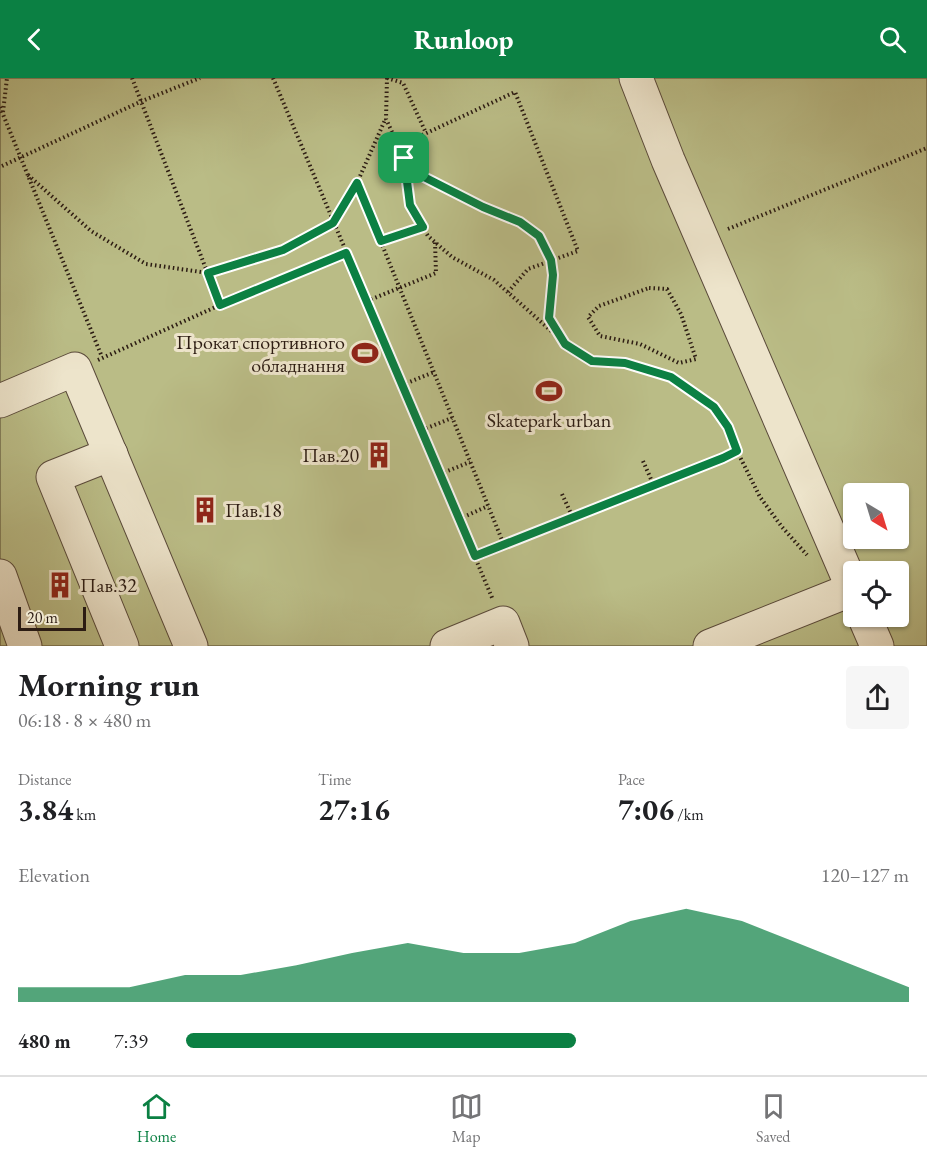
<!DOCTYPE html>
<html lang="en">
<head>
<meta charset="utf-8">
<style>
	:root { --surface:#fff; --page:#f6f6f6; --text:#202124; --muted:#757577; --line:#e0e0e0; --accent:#0b8043 }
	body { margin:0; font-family:"EB Garamond",serif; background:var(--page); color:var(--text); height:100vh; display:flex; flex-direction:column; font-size:22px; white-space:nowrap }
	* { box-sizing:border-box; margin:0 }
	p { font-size:20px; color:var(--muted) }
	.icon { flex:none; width:33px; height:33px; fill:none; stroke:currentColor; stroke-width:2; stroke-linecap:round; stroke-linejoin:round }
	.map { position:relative; height:568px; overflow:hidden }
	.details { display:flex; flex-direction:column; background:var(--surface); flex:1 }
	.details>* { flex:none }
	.needle { width:39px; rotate:142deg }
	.controls { position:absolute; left:843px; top:405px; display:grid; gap:12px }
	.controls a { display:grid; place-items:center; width:66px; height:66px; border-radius:6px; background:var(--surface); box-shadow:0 2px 4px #0004; font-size:30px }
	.scale { position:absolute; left:18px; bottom:15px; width:68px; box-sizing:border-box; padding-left:6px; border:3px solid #2c1c13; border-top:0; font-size:16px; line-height:21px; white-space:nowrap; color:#2c1c13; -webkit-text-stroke:4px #ede4cb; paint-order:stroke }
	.pin { position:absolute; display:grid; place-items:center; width:51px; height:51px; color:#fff; margin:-26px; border-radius:12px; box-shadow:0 3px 9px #0006 }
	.round { display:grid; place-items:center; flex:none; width:63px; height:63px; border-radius:6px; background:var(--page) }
	.headline { display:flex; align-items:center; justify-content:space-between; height:102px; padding:0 18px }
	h1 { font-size:33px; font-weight:700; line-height:45px }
	.stats { display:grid; grid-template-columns:repeat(3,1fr); gap:9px; height:102px; padding:6px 18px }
	.stats div { display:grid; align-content:center }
	.stats b { font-size:30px; font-weight:700 }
	.stats small { font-size:16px; font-weight:400 }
	.stats p { font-size:16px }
	.chart { height:168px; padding:12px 18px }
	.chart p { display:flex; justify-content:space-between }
	.chart svg { width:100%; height:108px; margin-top:6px; fill:var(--accent); opacity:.7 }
	ul { padding:0 18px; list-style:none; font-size:20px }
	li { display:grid; grid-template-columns:96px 72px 1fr; align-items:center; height:45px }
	li i { height:15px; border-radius:8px; background:var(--accent) }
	header { display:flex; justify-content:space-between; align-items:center; height:78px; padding:0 18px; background:var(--accent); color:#fff; font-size:27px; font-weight:700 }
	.dock { display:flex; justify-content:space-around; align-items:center; height:84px; border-top:2px solid var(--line); background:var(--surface); font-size:16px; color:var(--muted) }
	.dock a { display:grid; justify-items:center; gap:3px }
	.dock .selected { color:var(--accent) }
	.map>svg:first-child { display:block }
</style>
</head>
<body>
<header><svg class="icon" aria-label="back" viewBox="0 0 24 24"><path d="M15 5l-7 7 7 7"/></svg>Runloop<svg class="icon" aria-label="search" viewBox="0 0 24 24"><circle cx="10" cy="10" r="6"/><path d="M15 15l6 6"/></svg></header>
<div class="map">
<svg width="927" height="568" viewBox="0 0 927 568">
	<rect width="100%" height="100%" fill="#e3d6af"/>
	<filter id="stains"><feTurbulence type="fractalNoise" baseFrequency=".00333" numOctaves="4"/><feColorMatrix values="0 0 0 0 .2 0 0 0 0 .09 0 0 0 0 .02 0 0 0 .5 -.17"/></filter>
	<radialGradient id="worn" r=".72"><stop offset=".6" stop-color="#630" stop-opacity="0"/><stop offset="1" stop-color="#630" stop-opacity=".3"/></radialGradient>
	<path fill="#babc86" stroke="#736c4c" stroke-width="1.5" fill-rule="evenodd" d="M0,0H927V568H0ZM854,416H898V460H854ZM854,494H898V538H854Z"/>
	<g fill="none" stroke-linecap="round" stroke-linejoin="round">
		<g stroke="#5a4a3a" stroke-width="35">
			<g id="minor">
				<polyline points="636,0 668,82 854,513"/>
				<polyline points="0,323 75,291 191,568"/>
				<polyline points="111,376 53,399 122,568"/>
				<polyline points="0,498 25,568"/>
				<polyline points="864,538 877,568"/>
				<polyline points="447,568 503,545 512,568"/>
				<polyline points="710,568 853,511"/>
			</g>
		</g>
		<g stroke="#2c1c13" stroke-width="4" stroke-dasharray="1.5 3" stroke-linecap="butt">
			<polyline points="132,0 220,227"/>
			<polyline points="273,0 493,522"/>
			<polyline points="387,0 386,41 404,80 425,99 483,129 520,144 539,158 551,182 553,197 549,241 565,266 592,283 625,285 671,299 714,329 728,349 737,373 760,419 782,449 807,477"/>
			<polyline points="387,0 403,5 426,55"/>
			<polyline points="0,29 102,279"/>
			<polyline points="3,34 7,0"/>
			<polyline points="2,88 142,23 200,0"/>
			<polyline points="28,97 91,153 146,186 208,195 283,172 333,145 357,105 385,42"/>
			<polyline points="357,105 504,467 723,380 737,373"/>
			<polyline points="728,151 927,70"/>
			<polyline points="381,163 422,149"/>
			<polygon points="649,210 667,211 681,236 696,281 679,285 640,266 600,258 588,239 599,228"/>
			<polyline points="508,214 528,191 578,173 515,14 420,58 404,80 409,127 428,158 452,179 494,202 560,261"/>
			<polyline points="367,223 436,195 435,164"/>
			<polyline points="98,282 220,227 346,175"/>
			<polyline points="402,307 434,294"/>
			<polyline points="422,352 452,340"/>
			<polyline points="643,383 654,408"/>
			<polyline points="440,396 470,384"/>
			<polyline points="562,416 573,440"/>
			<polyline points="459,441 488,428"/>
			<polyline points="475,478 504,467"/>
		</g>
		<use href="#minor" stroke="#ede4cb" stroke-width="33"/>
	</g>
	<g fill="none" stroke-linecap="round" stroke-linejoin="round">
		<g stroke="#fff" stroke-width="12">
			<polygon id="route" points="404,80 424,99 483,129 520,144 539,158 551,182 553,197 549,240 565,266 592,283 625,285 671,299 714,329 728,349 737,373 723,380 475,478 346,175 220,227 208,195 283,172 333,145 357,105 381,163 423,149 410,127"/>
		</g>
		<use href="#route" stroke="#0b8043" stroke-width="8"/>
	</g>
	<defs>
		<g id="stadium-bare" transform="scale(2.07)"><path d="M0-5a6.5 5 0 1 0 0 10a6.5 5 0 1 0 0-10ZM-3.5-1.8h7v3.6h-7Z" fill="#8f2418" stroke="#ede4cb" stroke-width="2.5" paint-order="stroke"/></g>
		<g id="building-bare" transform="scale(2.07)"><path d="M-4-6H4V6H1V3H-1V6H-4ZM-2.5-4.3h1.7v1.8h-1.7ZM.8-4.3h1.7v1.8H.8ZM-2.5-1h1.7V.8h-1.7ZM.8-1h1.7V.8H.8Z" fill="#8f2418" stroke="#ede4cb" stroke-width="2.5" paint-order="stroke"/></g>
	</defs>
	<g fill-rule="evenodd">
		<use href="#stadium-bare" x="365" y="275"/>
		<use href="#stadium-bare" x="549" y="313"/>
		<use href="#building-bare" x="379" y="377"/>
		<use href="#building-bare" x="205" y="432"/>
		<use href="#building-bare" x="60" y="507"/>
	</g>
	<g text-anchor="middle" stroke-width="6" stroke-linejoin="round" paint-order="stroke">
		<g font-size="20" fill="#2c1c13" stroke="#ede4cb" text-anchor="end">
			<text x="345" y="271">Прокат спортивного<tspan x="345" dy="23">обладнання</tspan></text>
			<text x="549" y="349" text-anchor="middle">Skatepark urban</text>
			<text x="359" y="384">Пав.20</text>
			<text x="225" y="439" text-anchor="start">Пав.18</text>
			<text x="80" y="514" text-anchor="start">Пав.32</text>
		</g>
	</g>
	<rect width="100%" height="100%" filter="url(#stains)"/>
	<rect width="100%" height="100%" fill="url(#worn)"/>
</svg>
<div class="controls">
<a><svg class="needle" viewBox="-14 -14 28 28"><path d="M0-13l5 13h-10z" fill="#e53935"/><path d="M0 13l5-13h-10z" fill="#757577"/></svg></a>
<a><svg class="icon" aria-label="locate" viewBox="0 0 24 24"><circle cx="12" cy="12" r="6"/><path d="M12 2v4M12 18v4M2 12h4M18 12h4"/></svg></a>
</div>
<div class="scale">20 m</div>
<div class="pin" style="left:404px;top:80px;background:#1e9e55"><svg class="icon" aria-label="arrive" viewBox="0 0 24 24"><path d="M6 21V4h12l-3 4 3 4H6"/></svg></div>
</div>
<section class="details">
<div class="headline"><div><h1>Morning run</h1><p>06:18 · 8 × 480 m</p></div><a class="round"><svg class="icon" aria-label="share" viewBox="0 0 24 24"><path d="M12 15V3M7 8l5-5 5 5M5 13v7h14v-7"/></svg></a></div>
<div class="stats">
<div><p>Distance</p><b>3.84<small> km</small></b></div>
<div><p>Time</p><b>27:16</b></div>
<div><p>Pace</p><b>7:06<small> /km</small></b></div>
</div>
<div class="chart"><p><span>Elevation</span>120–127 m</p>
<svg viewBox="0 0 160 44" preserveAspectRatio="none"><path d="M0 44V38L10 38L20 38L30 33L40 33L50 29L60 24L70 20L80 24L90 24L100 20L110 11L120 6L130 11L140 20L150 29L160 38V44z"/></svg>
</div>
<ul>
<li><b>480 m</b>7:39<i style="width:54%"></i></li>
</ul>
</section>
<nav class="dock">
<a class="selected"><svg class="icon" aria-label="home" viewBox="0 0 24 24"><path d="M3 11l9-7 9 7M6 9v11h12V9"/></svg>Home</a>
<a><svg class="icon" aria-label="map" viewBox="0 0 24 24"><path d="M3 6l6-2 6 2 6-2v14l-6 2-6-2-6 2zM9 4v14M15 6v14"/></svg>Map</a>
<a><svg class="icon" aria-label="saved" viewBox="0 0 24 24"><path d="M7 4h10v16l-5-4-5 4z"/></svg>Saved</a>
</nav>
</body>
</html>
